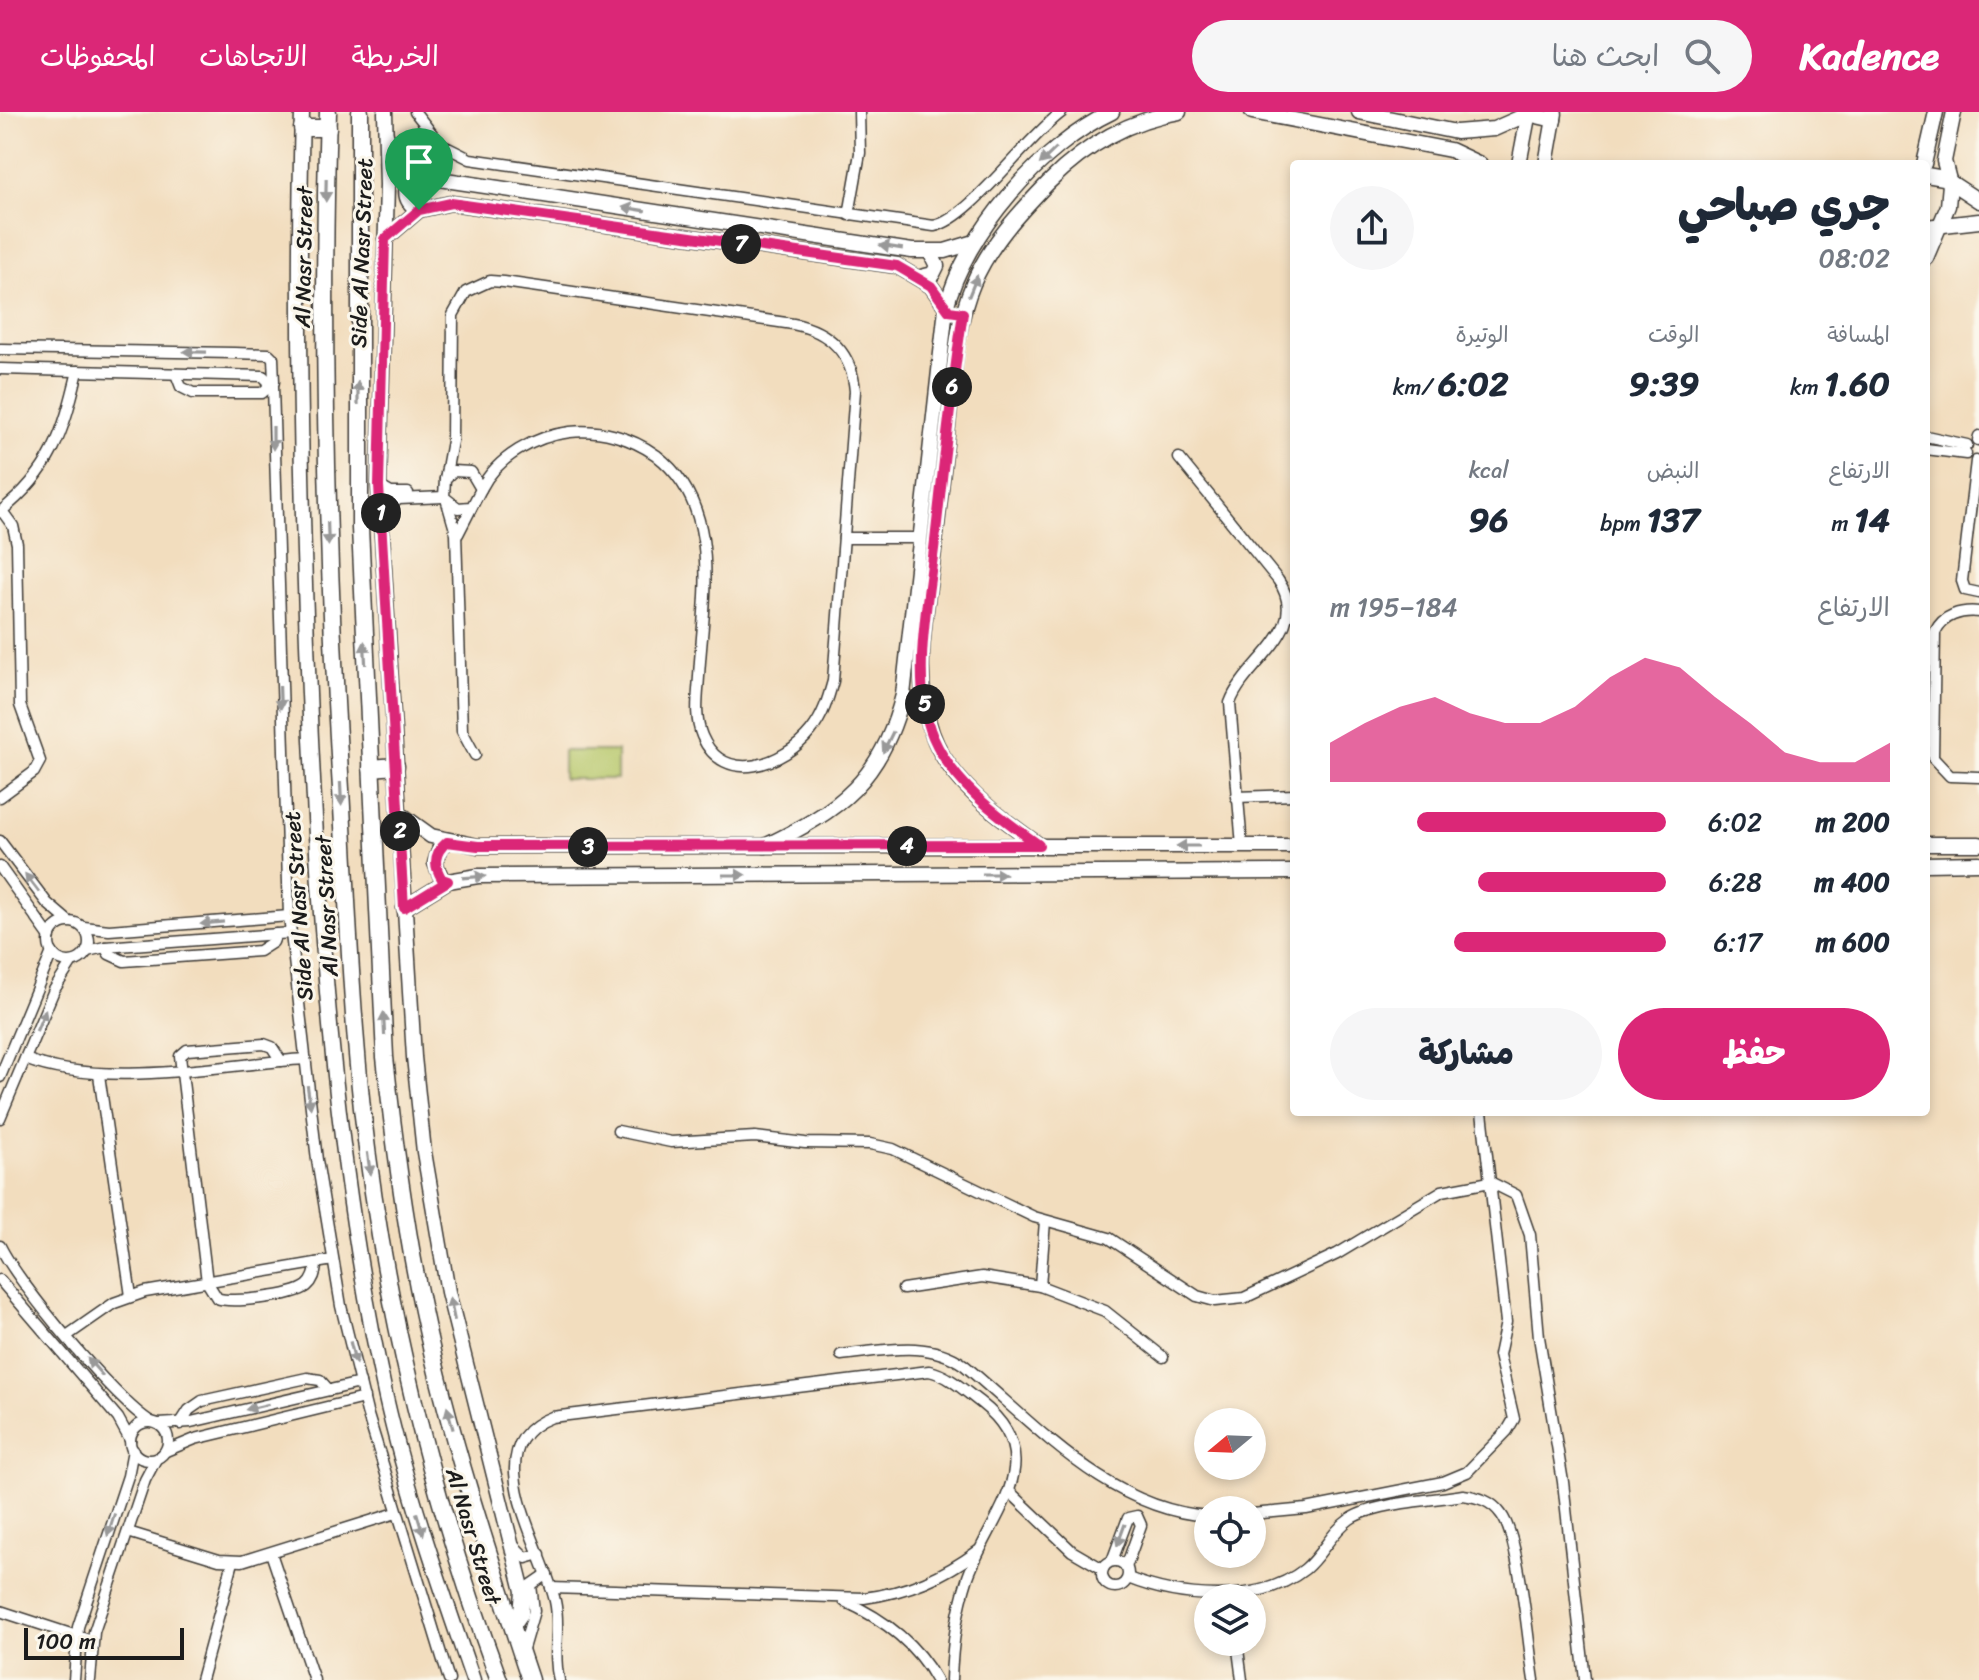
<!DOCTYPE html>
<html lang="ar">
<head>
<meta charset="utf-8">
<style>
	:root { --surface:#fff; --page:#f6f6f7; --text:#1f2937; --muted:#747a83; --accent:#db2777 }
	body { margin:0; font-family:Sriracha,"Playpen Sans Arabic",sans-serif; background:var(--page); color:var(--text); direction:rtl; height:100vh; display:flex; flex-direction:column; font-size:30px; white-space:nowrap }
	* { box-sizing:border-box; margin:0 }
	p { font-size:26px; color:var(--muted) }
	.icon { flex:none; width:44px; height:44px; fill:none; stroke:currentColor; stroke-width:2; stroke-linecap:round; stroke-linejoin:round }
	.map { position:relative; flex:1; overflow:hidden; direction:ltr }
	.panel { position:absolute; left:1290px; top:48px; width:640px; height:956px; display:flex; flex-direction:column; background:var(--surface); border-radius:8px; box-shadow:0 4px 12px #0003; direction:rtl }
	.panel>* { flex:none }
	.needle { width:52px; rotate:251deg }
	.buttons { position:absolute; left:1194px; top:1296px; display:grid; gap:16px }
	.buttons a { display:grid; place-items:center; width:72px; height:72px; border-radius:50%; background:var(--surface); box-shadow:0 4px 12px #0003; font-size:40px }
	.scale { position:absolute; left:24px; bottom:20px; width:160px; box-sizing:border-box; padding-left:8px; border:4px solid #1c1c1c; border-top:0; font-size:22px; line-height:28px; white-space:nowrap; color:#1c1c1c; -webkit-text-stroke:6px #fbf7ec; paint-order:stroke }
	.pin { position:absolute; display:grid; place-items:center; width:68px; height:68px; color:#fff; margin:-82px -34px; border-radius:50% 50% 50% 0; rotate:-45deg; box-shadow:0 0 8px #0007 }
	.pin .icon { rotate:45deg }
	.km { position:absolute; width:40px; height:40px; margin:-20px; border-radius:50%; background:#222; color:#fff; font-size:22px; line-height:40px; text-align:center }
	.round { display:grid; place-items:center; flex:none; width:84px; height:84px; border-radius:42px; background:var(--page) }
	.overview { display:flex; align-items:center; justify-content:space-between; height:136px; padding:0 40px }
	h1 { font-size:44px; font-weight:800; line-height:60px }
	.metrics { display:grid; grid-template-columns:repeat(3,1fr); gap:12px; height:136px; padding:8px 40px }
	.metrics div { display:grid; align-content:center }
	.metrics b { font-size:34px; font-weight:800 }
	.metrics small { font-size:22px; font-weight:400 }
	.metrics p { font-size:22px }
	.chart { height:224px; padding:16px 40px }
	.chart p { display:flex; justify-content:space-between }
	.chart svg { width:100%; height:144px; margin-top:8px; fill:var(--accent); opacity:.7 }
	.cta { display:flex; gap:16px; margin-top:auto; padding:16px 40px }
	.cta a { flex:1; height:92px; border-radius:48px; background:var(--accent); color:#fff; font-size:32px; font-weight:800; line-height:92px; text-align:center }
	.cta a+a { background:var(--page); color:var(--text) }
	ul { padding:0 40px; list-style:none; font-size:26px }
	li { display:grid; grid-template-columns:128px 96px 1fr; align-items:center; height:60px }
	li i { height:20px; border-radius:10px; background:var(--accent) }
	header { display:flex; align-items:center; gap:48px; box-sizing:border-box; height:112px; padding:0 40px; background:var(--accent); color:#fff }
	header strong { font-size:38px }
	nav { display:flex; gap:44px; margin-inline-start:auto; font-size:28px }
	.search { width:560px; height:72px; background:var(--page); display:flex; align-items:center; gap:20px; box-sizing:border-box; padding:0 28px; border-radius:44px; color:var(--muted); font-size:30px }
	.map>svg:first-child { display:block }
</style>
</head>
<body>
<header>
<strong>Kadence</strong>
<div class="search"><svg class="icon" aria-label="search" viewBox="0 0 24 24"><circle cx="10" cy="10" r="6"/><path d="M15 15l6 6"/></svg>ابحث هنا</div>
<nav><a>الخريطة</a><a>الاتجاهات</a><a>المحفوظات</a></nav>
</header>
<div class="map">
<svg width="1979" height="1568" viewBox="0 0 1979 1568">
	<rect width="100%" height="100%" fill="#fbf7ec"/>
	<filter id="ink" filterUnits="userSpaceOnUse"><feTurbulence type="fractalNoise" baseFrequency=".0125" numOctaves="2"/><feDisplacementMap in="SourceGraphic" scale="16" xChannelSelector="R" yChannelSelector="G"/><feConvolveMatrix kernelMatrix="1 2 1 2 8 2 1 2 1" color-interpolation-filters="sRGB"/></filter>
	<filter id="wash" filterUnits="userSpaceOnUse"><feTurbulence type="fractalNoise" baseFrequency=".006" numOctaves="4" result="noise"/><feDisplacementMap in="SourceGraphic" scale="32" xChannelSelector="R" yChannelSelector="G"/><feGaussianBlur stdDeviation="1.8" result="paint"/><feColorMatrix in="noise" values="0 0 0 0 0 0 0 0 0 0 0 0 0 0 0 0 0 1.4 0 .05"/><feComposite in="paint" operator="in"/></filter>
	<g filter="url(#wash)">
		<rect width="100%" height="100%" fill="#f2ddbe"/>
		<rect fill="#b7c76a" stroke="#6a7243" stroke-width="2" x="563" y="639" width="54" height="28"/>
	</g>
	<g filter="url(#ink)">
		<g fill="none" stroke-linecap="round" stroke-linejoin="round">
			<g stroke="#3c3934" stroke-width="13">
				<g id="minor">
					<path d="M415,0L440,32L470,47L934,114C970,107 1026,26 1062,0"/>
					<polyline points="849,103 860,41 859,0"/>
					<polyline points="0,237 234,241 269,242 273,246 274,270 262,281 193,281 181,275 176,262"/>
					<polyline points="0,257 263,264 273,274 289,804 317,1048 341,1194 367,1300 449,1568"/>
					<polyline points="1926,324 1967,333"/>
					<polyline points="1978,328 1979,324"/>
					<polyline points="1926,337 1966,342"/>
					<path d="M1179,346L1278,468C1313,518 1245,549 1230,591L1242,734"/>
					<polyline points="1976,349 1962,469 1965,478 1979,481"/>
					<path d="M445,367L452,329L453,203L466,180L490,169L504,170L793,212C830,219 852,242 855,279L833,569C828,587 823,604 811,619C784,653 724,675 702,624C694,605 698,584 699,564C703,489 725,396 656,343C631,325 600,317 570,320C535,324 497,345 481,377"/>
					<polyline points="379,374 391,381 408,381"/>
					<polyline points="447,390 456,421 462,619 475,643"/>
					<path d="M0,400C52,359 63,321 78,259"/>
					<polyline points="381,400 399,387 444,385"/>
					<polyline points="458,422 481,377 471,360 453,359 445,367 444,385 458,396 470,395"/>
					<polyline points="844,426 920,426"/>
					<path d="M1979,500C1961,498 1943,503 1935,520L1933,646L1950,664L1979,665"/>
					<polyline points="0,685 34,660 40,649 20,593 17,432 13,414 2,399"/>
					<polyline points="1236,685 1294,683"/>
					<polyline points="0,729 47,791 68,809"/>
					<polyline points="0,755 50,825"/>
					<circle cx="69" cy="830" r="20"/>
					<polyline points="84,815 109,818 289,804"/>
					<polyline points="105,835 109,842 124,849 259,839 273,830 276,822"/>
					<polyline points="87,839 105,835 291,821"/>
					<path d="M25,947C102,977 221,953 304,947"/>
					<path d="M281,949L272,935L264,932L187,938L180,944L207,1170L217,1186C231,1192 294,1184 307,1174C314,1168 316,1161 316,1151"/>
					<polyline points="99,963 131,1184"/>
					<polyline points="0,965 52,840"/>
					<polyline points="0,1006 54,878 72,850"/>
					<polyline points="618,1019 671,1030 755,1025 805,1031 870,1032 893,1037 1034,1105 1109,1126 1197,1184 1215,1189 1244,1186 1337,1142 1442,1079 1490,1070 1516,1083 1530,1123 1539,1225 1563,1370 1585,1568"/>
					<path d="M0,1134C19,1173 114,1287 151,1310"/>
					<polyline points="0,1168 118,1306 130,1328"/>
					<polyline points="1040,1174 1045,1109"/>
					<polyline points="903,1177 982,1165 1040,1174 1105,1199 1163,1245"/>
					<polyline points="68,1223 114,1191 145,1180 333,1148"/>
					<path d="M841,1243C882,1239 928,1227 964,1253C1036,1313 1110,1398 1208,1404"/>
					<circle cx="149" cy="1329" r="19"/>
					<polyline points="159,1312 191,1310 360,1271"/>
					<polyline points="180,1312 189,1298 202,1289 307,1266 320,1268 329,1278"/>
					<polyline points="166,1339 195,1327 364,1286"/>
					<polyline points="1010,1380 1072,1439 1103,1457"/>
					<polyline points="1252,1402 1306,1397 1443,1370 1467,1360 1507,1319 1514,1307 1499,1243 1506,1210 1482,1000"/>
					<polyline points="128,1420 219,1448 242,1449 396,1401"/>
					<polyline points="512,1432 526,1446 540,1442"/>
					<polyline points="271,1441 314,1568"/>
					<circle cx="1115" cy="1462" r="13"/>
					<polyline points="1112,1449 1128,1406 1137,1404 1141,1413 1126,1455"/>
					<path d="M1128,1466C1178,1486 1259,1494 1305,1457C1322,1443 1331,1420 1350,1407C1374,1391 1433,1388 1463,1383C1478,1385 1492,1389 1501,1402C1520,1426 1528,1532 1534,1568"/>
					<path d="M551,1476L864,1486C908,1480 943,1465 978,1439"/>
					<path d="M844,1489C882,1506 916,1531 936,1568"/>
					<polyline points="0,1499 92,1529"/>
					<polyline points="1237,1530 1242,1568"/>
					<polyline points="522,1540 534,1499 531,1473 547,1462"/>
					<polyline points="74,1568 78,1515 128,1364 133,1338"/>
					<polyline points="90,1568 94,1520 145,1368 156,1347"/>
					<polyline points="201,1568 233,1450"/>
					<path d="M559,1568C552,1541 561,1515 555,1489C543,1434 473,1334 552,1305L929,1259C949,1263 965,1279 981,1291C1053,1347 990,1403 968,1465C957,1499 952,1533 951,1568"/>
				</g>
			</g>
			<g stroke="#3c3934" stroke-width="17">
				<g id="tertiary">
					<path d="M302,0C297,194 301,388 309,582C319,819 335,1054 386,1286C408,1382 441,1475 473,1568"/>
					<polyline points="385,0 387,73 379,374 414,945 424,1040 448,1180 523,1479 521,1502 512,1515"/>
					<polyline points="1252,0 1450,38 1480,52"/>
					<polyline points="1359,0 1456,20 1494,17 1528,2 1554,8"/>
					<path d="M386,23C396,48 415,60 439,67L912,139H945L975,130"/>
					<polyline points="1519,52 1529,0"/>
					<polyline points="1546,52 1555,1"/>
					<polyline points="1924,52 1936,0"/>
					<polyline points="1926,63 1944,66 1979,89"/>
					<path d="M419,98C402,89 402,71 419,61"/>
					<polyline points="1926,115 1979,109"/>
					<polyline points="385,127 419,98 451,91 897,154 931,174 949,199"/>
					<polyline points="1926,146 1948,94 1950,72 1944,49 1954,0"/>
					<polyline points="921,165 933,162 937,154 930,140"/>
					<polyline points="399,701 431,724 478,734 1294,734"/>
					<polyline points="447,730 440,735 435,751 442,767 448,769"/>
					<polyline points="1926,732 1979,732"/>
					<path d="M1039,733C998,704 949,670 932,621C910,560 929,486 936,423C941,377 946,331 951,285C955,248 958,207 973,172C989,133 1019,101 1048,71C1084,35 1128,8 1179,0"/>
					<path d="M765,734C841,698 882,667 903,583L946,196C965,121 1042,33 1112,0"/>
					<polyline points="1926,752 1979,751"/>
					<polyline points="404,796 448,769 478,764 1294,760"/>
				</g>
			</g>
			<g stroke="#3c3934" stroke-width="19">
				<g id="primary">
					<path d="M328,0C321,226 327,452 341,677C347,783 351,890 362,996C384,1191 431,1384 499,1568"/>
					<path d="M360,0V416L385,945C394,1030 405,1115 423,1199C449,1324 490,1447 530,1568"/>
					<polyline points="302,16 328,16"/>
					<polyline points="371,656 396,654"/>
				</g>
			</g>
			<use href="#minor" stroke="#fff" stroke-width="10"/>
			<use href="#tertiary" stroke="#fff" stroke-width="14"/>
			<use href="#primary" stroke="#fff" stroke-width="16"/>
		</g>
		<defs><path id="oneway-solid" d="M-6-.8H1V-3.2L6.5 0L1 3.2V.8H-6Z" transform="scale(2)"/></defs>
		<g fill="#999">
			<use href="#oneway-solid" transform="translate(1048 44) rotate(136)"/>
			<use href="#oneway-solid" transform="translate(326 78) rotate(91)"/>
			<use href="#oneway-solid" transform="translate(634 97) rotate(-171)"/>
			<use href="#oneway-solid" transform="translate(891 135) rotate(-171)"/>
			<use href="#oneway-solid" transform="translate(973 174) rotate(-68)"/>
			<use href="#oneway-solid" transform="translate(195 240) rotate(-179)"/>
			<use href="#oneway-solid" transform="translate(358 281) rotate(-90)"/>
			<use href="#oneway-solid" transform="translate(273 326) rotate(90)"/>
			<use href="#oneway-solid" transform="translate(328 422) rotate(88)"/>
			<use href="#oneway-solid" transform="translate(365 541) rotate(-93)"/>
			<use href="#oneway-solid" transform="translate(280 586) rotate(88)"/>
			<use href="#oneway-solid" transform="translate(888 630) rotate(116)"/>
			<use href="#oneway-solid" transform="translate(341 682) rotate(87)"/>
			<use href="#oneway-solid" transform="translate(1188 734) rotate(180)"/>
			<use href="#oneway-solid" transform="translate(994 762)"/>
			<use href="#oneway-solid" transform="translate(734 763)"/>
			<use href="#oneway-solid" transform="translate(474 765) rotate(-4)"/>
			<use href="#oneway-solid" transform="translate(32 771) rotate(-127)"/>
			<use href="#oneway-solid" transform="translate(212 811) rotate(175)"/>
			<use href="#oneway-solid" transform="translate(41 908) rotate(-67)"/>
			<use href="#oneway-solid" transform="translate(384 912) rotate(-93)"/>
			<use href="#oneway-solid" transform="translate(309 985) rotate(82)"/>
			<use href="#oneway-solid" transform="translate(369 1052) rotate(82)"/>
			<use href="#oneway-solid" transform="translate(452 1197) rotate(-102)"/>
			<use href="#oneway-solid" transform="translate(353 1241) rotate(76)"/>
			<use href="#oneway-solid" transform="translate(95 1255) rotate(-131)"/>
			<use href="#oneway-solid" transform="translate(257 1295) rotate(167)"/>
			<use href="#oneway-solid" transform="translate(450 1306) rotate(-105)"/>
			<use href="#oneway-solid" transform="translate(420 1412) rotate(73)"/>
			<use href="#oneway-solid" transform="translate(111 1413) rotate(108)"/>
			<use href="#oneway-solid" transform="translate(1121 1423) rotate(110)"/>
		</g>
	</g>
	<g fill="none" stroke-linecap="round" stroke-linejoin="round" filter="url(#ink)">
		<g stroke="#fff" stroke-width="16">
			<path id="route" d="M451,91L897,154L931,174L949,199L963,201C952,274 944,347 936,420C930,480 909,569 933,625C954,673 998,704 1039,733L478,734L447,730C434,741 433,753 442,767L448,769L404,796L379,374L385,127L419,98Z"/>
		</g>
		<use href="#route" stroke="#db2777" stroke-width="10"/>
	</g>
	<g text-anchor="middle" stroke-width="6" stroke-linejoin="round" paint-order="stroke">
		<g font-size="22" fill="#1c1c1c" stroke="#fbf7ec">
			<text transform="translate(361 141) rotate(-88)" y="8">Side Al Nasr Street</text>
			<text transform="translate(303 145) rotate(-89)" y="8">Al Nasr Street</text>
			<text transform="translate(298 794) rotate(-94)" y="8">Side Al Nasr Street</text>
			<text transform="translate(326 794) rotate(-93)" y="8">Al Nasr Street</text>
			<text transform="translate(474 1424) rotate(73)" y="8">Al Nasr Street</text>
		</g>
	</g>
</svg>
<div class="buttons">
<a><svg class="needle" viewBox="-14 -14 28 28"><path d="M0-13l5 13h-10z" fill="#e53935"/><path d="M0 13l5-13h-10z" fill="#747a83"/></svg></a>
<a><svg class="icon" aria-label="locate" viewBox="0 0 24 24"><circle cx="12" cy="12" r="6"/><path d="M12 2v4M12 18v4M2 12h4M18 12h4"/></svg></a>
<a><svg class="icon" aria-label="layers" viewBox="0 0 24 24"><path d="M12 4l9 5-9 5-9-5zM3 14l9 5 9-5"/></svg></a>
</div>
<div class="scale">100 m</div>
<div class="pin" style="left:419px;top:98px;background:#1e9e55"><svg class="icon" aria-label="arrive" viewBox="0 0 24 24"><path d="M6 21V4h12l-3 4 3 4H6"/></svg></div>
<b class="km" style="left:381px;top:401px">1</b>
<b class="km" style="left:400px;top:719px">2</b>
<b class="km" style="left:588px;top:735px">3</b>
<b class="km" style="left:907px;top:734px">4</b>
<b class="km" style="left:925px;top:592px">5</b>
<b class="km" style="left:952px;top:275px">6</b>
<b class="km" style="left:741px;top:132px">7</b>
<section class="panel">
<div class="overview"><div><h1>جري صباحي</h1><p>08:02</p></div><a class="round"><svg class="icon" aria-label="share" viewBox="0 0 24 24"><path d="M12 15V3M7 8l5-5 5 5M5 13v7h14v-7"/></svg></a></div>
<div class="metrics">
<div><p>المسافة</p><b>1.60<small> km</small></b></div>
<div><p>الوقت</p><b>9:39</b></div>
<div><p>الوتيرة</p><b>6:02<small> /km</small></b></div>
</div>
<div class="metrics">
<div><p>الارتفاع</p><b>14<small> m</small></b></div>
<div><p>النبض</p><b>137<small> bpm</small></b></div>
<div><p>kcal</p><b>96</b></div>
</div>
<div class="chart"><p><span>الارتفاع</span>184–195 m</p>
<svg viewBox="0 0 160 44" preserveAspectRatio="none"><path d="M0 44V32L10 26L20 21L30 18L40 23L50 26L60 26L70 21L80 12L90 6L100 9L110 18L120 26L130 35L140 38L150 38L160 32V44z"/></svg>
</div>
<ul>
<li><b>200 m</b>6:02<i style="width:74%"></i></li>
<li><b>400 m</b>6:28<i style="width:56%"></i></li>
<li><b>600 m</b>6:17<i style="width:63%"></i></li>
</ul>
<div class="cta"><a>حفظ</a><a>مشاركة</a></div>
</section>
</div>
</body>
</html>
